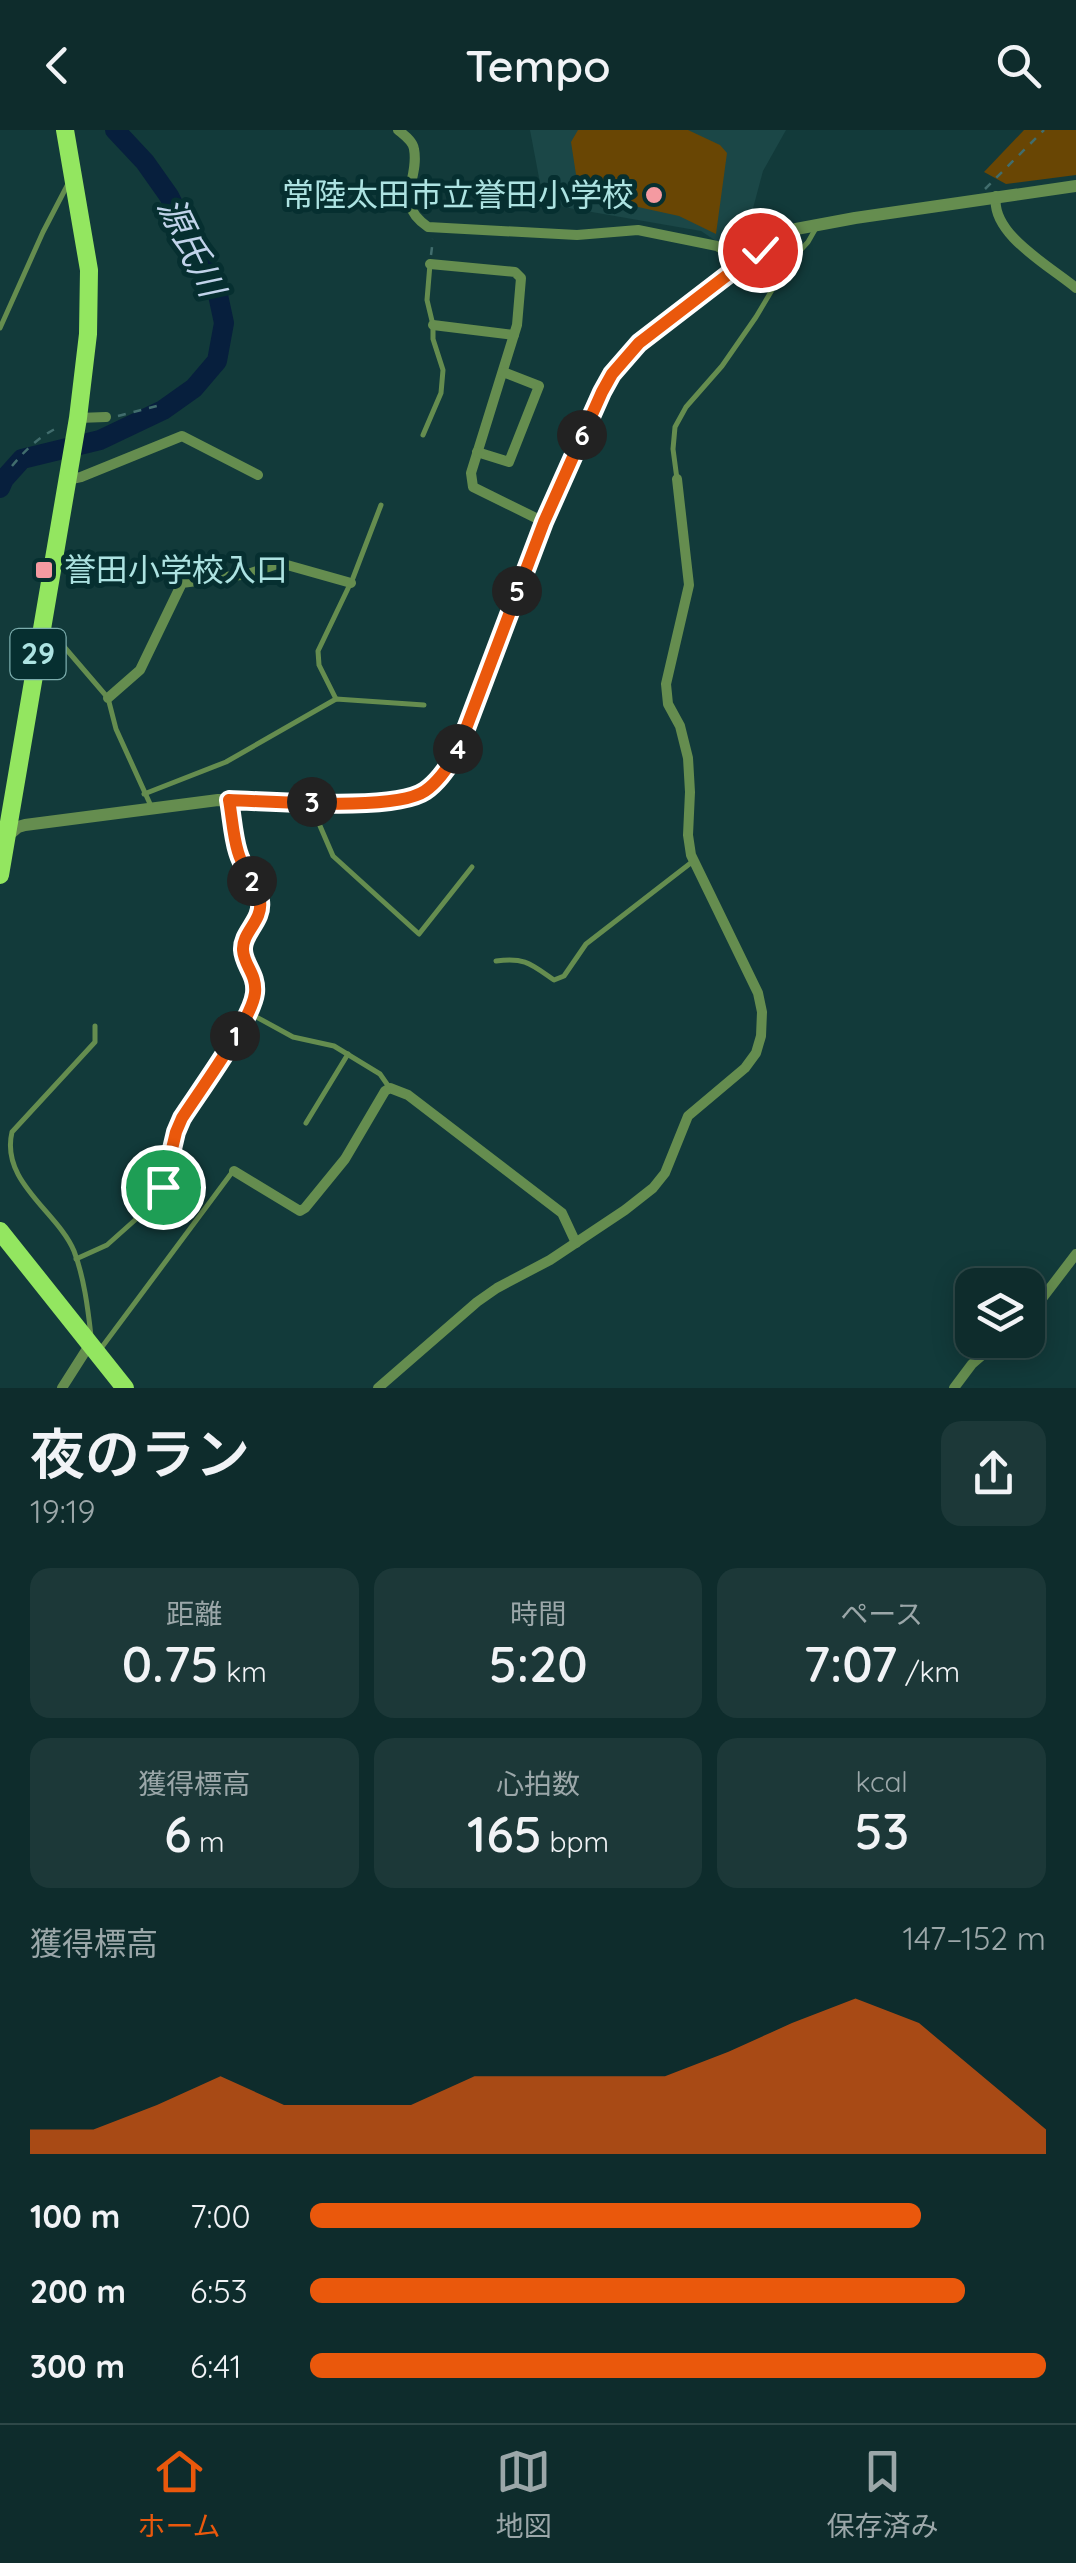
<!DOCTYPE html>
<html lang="ja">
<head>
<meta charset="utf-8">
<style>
	:root { --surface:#0e2c2c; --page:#1c3838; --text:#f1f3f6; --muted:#9ba7a9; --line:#2e4848; --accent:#ea580c }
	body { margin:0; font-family:Quicksand,"Noto Sans JP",sans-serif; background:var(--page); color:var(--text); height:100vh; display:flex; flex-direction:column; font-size:38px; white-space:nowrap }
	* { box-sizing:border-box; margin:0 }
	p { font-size:32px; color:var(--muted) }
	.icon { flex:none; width:55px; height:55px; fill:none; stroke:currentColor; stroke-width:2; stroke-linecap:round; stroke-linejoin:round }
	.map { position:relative; height:1258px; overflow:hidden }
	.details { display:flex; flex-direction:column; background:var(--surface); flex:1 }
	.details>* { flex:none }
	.buttons { position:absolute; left:955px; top:1138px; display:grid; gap:20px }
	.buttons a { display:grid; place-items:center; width:90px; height:90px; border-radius:20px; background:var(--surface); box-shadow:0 5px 25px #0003,0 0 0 2px var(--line); font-size:50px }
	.pin { position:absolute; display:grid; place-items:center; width:85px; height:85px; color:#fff; margin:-42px; border:5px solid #fff; border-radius:50%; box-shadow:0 2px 10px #0007 }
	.km { position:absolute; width:50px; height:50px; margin:-25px; border-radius:50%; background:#222; color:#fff; font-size:28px; line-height:50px; text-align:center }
	.round { display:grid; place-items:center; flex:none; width:105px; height:105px; border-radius:20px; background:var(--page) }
	.headline { display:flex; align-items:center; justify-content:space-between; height:170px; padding:0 30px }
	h1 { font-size:55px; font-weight:600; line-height:75px }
	.metrics { display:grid; grid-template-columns:repeat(3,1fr); gap:15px; height:170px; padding:10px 30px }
	.metrics div { display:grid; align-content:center; border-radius:20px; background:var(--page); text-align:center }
	.metrics b { font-size:50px; font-weight:600 }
	.metrics small { font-size:28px; font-weight:400 }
	.metrics p { font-size:28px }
	.chart { height:280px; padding:20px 30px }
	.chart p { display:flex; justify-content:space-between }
	.chart svg { width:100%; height:180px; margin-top:10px; fill:var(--accent); opacity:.7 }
	ul { padding:0 30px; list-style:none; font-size:32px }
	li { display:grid; grid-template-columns:160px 120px 1fr; align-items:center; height:75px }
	li i { height:25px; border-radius:12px; background:var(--accent) }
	header { display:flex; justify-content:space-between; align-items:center; height:130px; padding:0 30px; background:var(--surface); font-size:45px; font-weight:600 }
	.dock { display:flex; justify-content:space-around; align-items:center; height:140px; border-top:2px solid var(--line); background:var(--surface); font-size:28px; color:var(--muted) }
	.dock a { display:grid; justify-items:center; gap:5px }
	.dock .current { color:var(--accent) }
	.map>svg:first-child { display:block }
</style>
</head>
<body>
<header><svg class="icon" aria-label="back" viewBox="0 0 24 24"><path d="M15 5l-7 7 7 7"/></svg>Tempo<svg class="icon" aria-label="search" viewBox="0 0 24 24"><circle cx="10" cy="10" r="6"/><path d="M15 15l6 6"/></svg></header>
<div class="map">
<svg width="1076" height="1258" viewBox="0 0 1076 1258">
	<rect width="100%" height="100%" fill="#123a3a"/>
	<polygon fill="#1b4747" points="530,0 786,0 763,41 740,127 701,101 563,77 540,53"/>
	<g fill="#694604">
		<polygon points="578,0 688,0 720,15 727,23 716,104 679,86 579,64 571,12"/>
		<polygon points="1024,0 1076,0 1076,45 1006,54 984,42"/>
	</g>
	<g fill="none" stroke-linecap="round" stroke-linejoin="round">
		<polyline stroke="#071f3d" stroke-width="20" points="0,358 4,349 22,329 100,310 163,280 194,258 217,231 224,193 218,165 169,66 145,32 115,0"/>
		<g stroke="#416d6d" stroke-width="2.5" stroke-dasharray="8 8" stroke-linecap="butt">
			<polyline points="985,59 1044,0"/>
			<polyline points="431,125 433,109"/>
			<polyline points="118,286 157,276"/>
			<path d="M12,336C26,319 41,305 61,296"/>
		</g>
		<g stroke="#658d4f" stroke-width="5">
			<polyline points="0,198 43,102 69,52"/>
			<polyline points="423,305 441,263 443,240 433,209 433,195 427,170 430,134"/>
			<polyline points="677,349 673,319 675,297 686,277 722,236 756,187 787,135 808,112 816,98"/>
			<polyline points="48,498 108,568 116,599 151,676"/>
			<polyline points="336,569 319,535 318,521 353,448 381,375"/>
			<polyline points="144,664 226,632 336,569 424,575"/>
			<polyline points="311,675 333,726 419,804 472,737"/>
			<path d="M496,831C525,827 531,834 554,850L564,846L586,814L692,732"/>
			<polyline points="249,883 293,907 334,916 380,944 389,957"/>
			<polyline points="306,993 348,924"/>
			<polyline points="76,1129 107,1115 153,1074 163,1057 176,1002 182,988 247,887 255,866 254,845"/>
			<path d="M91,1206C88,1179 84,1147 74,1121C58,1082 0,1052 12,1002L95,912V896"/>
			<polyline points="99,1221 233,1041"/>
		</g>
		<g stroke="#658d4f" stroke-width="10">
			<path d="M398,0C404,5 413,11 414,19C420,51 392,72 428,97L577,105L638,100L717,116L730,124L738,136"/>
			<path d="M996,66C990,104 1050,136 1076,158"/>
			<polyline points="430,134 515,142 521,148 517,195 471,343 473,357 544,392"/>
			<polyline points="433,195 514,205"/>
			<polyline points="78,288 106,287"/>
			<polyline points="477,322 509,332 539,256 503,242"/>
			<polyline points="67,350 81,347 182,306 258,345"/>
			<polyline points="108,568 140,540 182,453 248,444 280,433 351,453"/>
			<polyline points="229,669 238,723 256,758 261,773 260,784 243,815 243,824 254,845"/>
			<polyline points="234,1041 300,1081 305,1078 345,1029 385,961 390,958 408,965 562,1083 576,1113"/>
			<polyline points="1028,1187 1076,1124"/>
			<polyline points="62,1258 90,1214"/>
			<polyline points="378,1258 477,1172 497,1158 550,1130 625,1080 653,1058 665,1043 688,986 745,938 756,923 761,906 762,882 758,863 691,725 688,705 690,662 688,628 680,596 668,574 666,554 689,455 677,349"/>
			<polyline points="954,1258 972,1234 1000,1210"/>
		</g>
		<polyline stroke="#658d4f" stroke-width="12" points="4,709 18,697 25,695 218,670 374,674 405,669 423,662 443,644 456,625 544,392 601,261 612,244 639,213 759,120 796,99 855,88 1076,56"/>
		<g stroke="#93e660" stroke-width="18">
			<polyline points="0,745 78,288 88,204 89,140 65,0"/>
			<polyline points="0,1101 125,1258"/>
		</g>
	</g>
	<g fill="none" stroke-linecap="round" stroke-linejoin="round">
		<g stroke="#fff" stroke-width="20">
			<path id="route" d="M163,1057L176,1002L182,988C198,963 252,890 255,863C257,844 244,836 243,820C242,802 263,791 260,771C257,753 243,740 238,722C233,706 232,687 229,670C271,671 394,682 425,661C438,652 447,638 456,625L544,392L602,262L612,244L639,213L760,120"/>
		</g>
		<use href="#route" stroke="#ea580c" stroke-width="12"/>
	</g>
	<g fill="#f49aa1" stroke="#062f30" stroke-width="4">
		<circle cx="654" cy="65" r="10"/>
		<rect x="34" y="430" width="20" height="20" rx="5"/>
	</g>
	<g text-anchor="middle" stroke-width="10" stroke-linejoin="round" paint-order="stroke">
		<rect fill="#062f30" stroke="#7badad" stroke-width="2.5" x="10.5" y="499" width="55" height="50" rx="8"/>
		<g font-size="30" font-weight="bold" fill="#ade3e2">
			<text x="38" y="534">29</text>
		</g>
		<g font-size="32" fill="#ade3e2" stroke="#062f30" text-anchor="end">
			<text x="634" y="76">常陸太田市立誉田小学校</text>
			<text x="64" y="451" text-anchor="start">誉田小学校入口</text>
		</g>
		<g font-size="35" font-style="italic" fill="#c1d3ea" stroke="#062f30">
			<text transform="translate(191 117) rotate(64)" y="12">源氏川</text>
		</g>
	</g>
</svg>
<div class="buttons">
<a><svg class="icon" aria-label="layers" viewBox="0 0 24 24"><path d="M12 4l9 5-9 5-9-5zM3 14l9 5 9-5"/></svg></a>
</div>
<div class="pin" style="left:163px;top:1057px;background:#1e9e55"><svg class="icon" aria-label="arrive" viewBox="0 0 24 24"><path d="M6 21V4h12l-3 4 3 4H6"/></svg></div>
<div class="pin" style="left:760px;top:120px;background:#d93025"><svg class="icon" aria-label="check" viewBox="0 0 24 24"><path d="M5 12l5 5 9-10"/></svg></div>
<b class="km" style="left:235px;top:906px">1</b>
<b class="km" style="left:252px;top:751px">2</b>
<b class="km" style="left:312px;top:672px">3</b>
<b class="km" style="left:458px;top:619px">4</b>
<b class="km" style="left:517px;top:461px">5</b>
<b class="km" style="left:582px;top:305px">6</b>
</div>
<section class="details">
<div class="headline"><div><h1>夜のラン</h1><p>19:19</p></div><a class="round"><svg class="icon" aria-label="share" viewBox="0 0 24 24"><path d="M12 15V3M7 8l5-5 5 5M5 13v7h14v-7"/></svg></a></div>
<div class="metrics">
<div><p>距離</p><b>0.75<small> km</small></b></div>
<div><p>時間</p><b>5:20</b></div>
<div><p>ペース</p><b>7:07<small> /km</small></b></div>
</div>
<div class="metrics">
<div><p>獲得標高</p><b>6<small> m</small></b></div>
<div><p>心拍数</p><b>165<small> bpm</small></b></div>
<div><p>kcal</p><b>53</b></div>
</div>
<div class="chart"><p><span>獲得標高</span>147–152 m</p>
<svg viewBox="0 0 160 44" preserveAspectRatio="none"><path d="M0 44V38L10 38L20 32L30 25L40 32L50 32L60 32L70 25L80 25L90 25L100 25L110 19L120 12L130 6L140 12L150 25L160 38V44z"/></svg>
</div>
<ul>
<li><b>100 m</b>7:00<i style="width:83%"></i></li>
<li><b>200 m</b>6:53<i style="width:89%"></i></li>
<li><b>300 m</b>6:41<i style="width:100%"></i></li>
</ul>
</section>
<nav class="dock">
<a class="current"><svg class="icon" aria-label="home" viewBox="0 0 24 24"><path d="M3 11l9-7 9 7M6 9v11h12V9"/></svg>ホーム</a>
<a><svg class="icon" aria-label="map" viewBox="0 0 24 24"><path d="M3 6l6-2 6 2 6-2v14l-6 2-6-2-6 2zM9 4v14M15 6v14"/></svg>地図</a>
<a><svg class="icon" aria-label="saved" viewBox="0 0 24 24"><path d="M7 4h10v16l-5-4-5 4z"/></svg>保存済み</a>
</nav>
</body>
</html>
